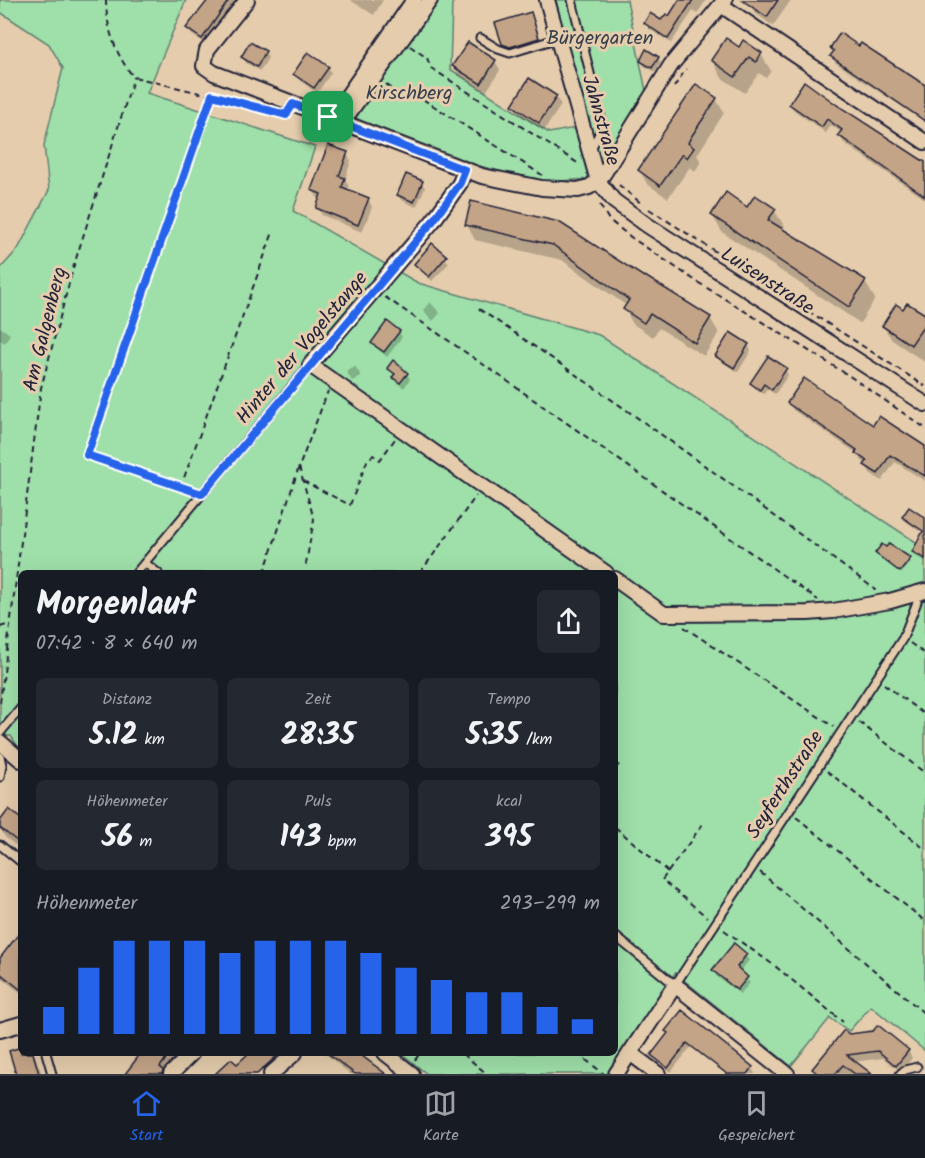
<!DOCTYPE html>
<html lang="de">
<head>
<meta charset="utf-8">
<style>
	:root { --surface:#171b24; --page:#242831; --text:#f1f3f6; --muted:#9ea1a6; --line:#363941; --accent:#2563eb }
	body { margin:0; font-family:Kalam,sans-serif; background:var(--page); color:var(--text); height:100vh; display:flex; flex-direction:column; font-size:22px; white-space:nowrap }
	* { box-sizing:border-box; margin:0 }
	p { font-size:20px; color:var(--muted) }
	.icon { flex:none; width:33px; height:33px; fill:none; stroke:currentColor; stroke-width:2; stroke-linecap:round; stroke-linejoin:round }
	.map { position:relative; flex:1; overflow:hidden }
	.side { position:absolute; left:18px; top:570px; width:600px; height:486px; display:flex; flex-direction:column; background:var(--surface); border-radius:9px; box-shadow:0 6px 24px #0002 }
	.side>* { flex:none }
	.pin { position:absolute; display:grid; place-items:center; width:51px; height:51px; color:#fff; margin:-26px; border-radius:12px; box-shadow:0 3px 9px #0006 }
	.round { display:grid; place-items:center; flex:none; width:63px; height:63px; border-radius:9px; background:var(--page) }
	.headline { display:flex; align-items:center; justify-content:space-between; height:102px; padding:0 18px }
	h1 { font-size:33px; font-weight:700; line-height:45px }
	.metrics { display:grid; grid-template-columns:repeat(3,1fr); gap:9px; height:102px; padding:6px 18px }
	.metrics div { display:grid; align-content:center; border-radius:9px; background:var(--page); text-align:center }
	.metrics b { font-size:30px; font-weight:700 }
	.metrics small { font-size:16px; font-weight:400 }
	.metrics p { font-size:16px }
	.chart { height:168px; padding:12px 18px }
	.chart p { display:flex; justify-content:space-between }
	.chart svg { width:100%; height:108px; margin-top:6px; stroke:var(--accent); stroke-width:6 }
	.menu { display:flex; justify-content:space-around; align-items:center; height:84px; border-top:2px solid var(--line); background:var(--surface); font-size:16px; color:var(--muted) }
	.menu a { display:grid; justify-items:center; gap:3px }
	.menu .active { color:var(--accent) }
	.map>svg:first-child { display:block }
</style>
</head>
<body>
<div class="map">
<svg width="925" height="1074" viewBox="0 0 925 1074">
	<rect width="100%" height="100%" fill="#e4ccac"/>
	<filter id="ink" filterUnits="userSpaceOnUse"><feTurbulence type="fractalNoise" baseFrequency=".0167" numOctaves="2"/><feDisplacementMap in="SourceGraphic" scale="12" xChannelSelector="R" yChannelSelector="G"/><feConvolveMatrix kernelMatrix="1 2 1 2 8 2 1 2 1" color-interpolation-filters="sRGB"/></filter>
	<g filter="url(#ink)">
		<g fill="#9fdfa9" stroke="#608072" stroke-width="1.5">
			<polygon points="0,0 186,0 147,93 315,147 293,211 418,283 599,335 925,548 925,1051 871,1006 849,1031 830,1018 791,1066 675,973 608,1074 427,1074 401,1053 615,1053 615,573 21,573 21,751 11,736 0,735 0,269 18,249 49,190 44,145 63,68 49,44 0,12"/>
			<polygon points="417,0 455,0 452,4 450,69 549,133 575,128 589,179 544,182 471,164 400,139 340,111"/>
			<polygon points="556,0 627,0 651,115 608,164 602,163 598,157 573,73"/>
		</g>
		<g fill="#0003">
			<polygon points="210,0 233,0 234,2 205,44 191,34 188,28"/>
			<polygon points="350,0 383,0 374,15"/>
			<polygon points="680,0 706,0 697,14 693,11 671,43 649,29 646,23 662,22 669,18"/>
			<polygon points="751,0 791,0 773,26 755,13 749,4"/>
			<polygon points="530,14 535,22 543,47 515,55 508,53 503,44"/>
			<polygon points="832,48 925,87 925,122 836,63 832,57 834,52"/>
			<polygon points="739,49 761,54 771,71 766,78 759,73 745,93 722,78 712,60"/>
			<polygon points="265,52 268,58 260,71 246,63 243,57"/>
			<polygon points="658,58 661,63 655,72 644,66 641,61"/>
			<polygon points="495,61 500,70 486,92 459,75 454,66"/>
			<polygon points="328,68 331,73 317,93 298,79 295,74"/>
			<polygon points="805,83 925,164 925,199 844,143 840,136 842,133 831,125 826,133 795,111 790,104"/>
			<polygon points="556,97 561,105 544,131 518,114 514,105"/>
			<polygon points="716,99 724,113 697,155 701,162 695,171 690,167 668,198 647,184 640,170"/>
			<polygon points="347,154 351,161 345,179 349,187 347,191 368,199 372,207 362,232 322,215 318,208 321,199 317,197 312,189"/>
			<polygon points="422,183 425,188 416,207 401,200 398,195"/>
			<polygon points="472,203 644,279 710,318 719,333 704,356 659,328 653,337 633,324 625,309 627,306 562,260 475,240 467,225"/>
			<polygon points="747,209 774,210 785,227 783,230 865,282 875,299 860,323 722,232 712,215"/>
			<polygon points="432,245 449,263 432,281 416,264"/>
			<polygon points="430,302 440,313 433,321 423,310"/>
			<polygon points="904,311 925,316 925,362 892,340 883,326"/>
			<polygon points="0,327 10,334 5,343 0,340"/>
			<polygon points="399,332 402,337 387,357 376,348 373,343"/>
			<polygon points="730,334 748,345 751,351 738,372 720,361 717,356"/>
			<polygon points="355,366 361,376 352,381 346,371"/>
			<polygon points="389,368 407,374 410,379 404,388 397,383 395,376"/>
			<polygon points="785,369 788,375 775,394 767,389 764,394 755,388 752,383"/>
			<polygon points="789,403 874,427 925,447 925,481 895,462 882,481 870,473 866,465 867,464 861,460 858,454 793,410"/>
			<polygon points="904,517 925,523 919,531 907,522"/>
			<polygon points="925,531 925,561 917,557 914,552"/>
			<polygon points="889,546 911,561 902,573 878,555"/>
			<polygon points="21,820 21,849 5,837 0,828 0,824"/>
			<polygon points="21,934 21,996 20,992 0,977 0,960"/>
			<polygon points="734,945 749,960 740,972 750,983 740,994 716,976 714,971"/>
			<polygon points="682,1012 752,1068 755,1074 726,1074 691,1047 671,1072 656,1060 653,1055"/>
			<polygon points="848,1035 908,1051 912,1058 901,1072 883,1058 853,1062 869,1074 817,1074 814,1069"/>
			<polygon points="21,1048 21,1053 34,1053 42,1074 17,1074"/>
			<polygon points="143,1053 185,1053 169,1074 127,1074"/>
			<polygon points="251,1053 290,1053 265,1074 259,1069"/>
			<polygon points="325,1053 357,1053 386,1074 350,1074"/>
		</g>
		<g fill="#c4a487" stroke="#22223b" stroke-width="1.5">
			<polygon points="208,0 229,0 202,39 186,28"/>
			<polygon points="679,0 693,0 668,39 644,23 650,13 661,20 666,14 669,16"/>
			<polygon points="742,0 778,0 767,17"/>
			<polygon points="531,12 539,38 510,47 502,44 495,23"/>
			<polygon points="840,33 859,46 861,43 925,85 925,121 830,56 834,51 830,48"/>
			<polygon points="726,38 739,47 743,40 762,53 756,62 749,57 735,77 711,60"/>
			<polygon points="250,42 266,51 257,67 241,57"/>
			<polygon points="468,42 496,60 481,84 452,66"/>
			<polygon points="646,49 659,57 652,68 640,61"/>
			<polygon points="308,52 329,67 314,88 293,74"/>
			<polygon points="529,78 557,96 539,123 512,105"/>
			<polygon points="804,81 837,105 925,162 925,196 838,135 842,130 827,119 822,127 789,104"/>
			<polygon points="696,84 717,98 691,137 688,143 694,148 687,158 682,154 660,186 638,170"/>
			<polygon points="328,145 348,152 339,176 345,178 342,187 369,198 358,225 316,208 321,194 311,190"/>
			<polygon points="406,174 423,181 414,202 397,195"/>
			<polygon points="726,192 747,207 755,195 776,209 768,220 866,280 849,307 711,215"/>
			<polygon points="471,201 559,222 644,277 645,276 711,317 695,343 650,314 644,323 623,309 629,300 553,245 465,225"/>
			<polygon points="432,243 447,256 429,277 414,264"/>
			<polygon points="907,303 925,314 925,324 911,345 882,326 896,304 903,309"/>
			<polygon points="387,321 400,331 384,352 371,343"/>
			<polygon points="730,332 749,344 734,368 715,356"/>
			<polygon points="768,356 787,368 772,390 764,384 760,390 750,383"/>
			<polygon points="393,360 408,373 400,383 392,377 395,374 387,368"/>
			<polygon points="804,378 873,425 879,416 925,446 925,476 890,455 878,474 864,465 867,461 855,453 857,450 787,403"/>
			<polygon points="909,507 925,518 925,559 912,552 923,531 902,517"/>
			<polygon points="882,544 886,547 889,544 911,558 900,572 875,553"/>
			<polygon points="9,809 21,819 21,844 0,828 0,821"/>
			<polygon points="21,931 21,990 0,973 0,958"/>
			<polygon points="734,943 747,954 737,967 748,977 737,990 712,970"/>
			<polygon points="682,1010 753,1067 748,1074 727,1074 687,1043 668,1068 651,1055 668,1033 665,1031"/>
			<polygon points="878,1025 909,1050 896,1066 878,1051 847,1055 872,1074 855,1074 843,1065 835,1074 818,1074 812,1069 844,1030 849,1034 873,1031"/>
			<polygon points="21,1047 21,1053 33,1053 39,1074 16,1074 9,1051"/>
			<polygon points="141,1053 170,1053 160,1067 163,1070 162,1074 125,1074"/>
			<polygon points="249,1053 280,1053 257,1074 215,1074 231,1059 237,1064"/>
			<polygon points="327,1053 358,1053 386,1074 355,1074"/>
		</g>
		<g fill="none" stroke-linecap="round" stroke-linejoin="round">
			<g stroke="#22223b" stroke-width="11">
				<g id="lane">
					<polyline points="572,0 603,126 591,149"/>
					<polyline points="480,38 498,49 510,53 559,38"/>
					<polyline points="145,563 158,573"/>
					<polyline points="136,573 310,365"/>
					<polyline points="0,733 21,708"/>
					<polyline points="0,756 2,765 0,777"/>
					<polyline points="0,845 21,862"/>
					<polyline points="615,936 675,985 903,638 917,602"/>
					<polyline points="46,1053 52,1074"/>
					<polyline points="900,1074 905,1070 917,1067"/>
				</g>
			</g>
			<g stroke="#22223b" stroke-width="18">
				<g id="street">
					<polyline points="247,0 207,50 204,66 214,73 482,176 542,188 578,190 589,187 598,181 604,173 671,65 725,0"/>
					<polyline points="414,0 337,111 346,117 430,0"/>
					<polyline points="547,0 598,181 614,201 647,225 925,404"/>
					<polyline points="721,5 925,142"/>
					<polyline points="465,170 460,183 433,221 310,365 606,573"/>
					<polyline points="615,579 664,614 808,613 833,611 890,601 925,591"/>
					<polyline points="0,742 21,760"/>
					<polyline points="0,1030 21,1024"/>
					<polyline points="385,1053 412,1074"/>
					<polyline points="630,1053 658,1074"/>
					<polyline points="171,1074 192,1053"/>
					<polyline points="271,1074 295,1053"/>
					<polyline points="616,1074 675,985 787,1074"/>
				</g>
			</g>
			<g stroke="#22223b" stroke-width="2" stroke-dasharray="6 4.5" stroke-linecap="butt">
				<path d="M106,0C106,27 116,57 134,77L274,111"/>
				<polyline points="410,46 427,58 431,68 579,164"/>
				<polyline points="386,84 401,96 418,96 542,175"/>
				<polyline points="674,87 686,69"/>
				<polyline points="619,185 642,204"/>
				<polyline points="600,205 609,220 632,238 699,283 848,375 925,428"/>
				<polyline points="649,209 925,386"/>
				<polyline points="385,297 500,376 818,600"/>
				<path d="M479,309C614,399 745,494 876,590"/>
				<polyline points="299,467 314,519 305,569"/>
				<polyline points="303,481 350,505 367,461 373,455 380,460 395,439"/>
				<polyline points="181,486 87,455 212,95"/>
				<polyline points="192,490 181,486 273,232"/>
				<polyline points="264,573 299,467 328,391"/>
				<polyline points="420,573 476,496"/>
				<polyline points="0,627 10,624"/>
				<polyline points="684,627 834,727"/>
				<polyline points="910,643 925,654"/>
				<polyline points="884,684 925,715"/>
				<polyline points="0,703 41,388 74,265 134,77"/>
				<polyline points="859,722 925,773"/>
				<polyline points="615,769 621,762"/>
				<polyline points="827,771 925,849"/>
				<polyline points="796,817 925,921"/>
				<polyline points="615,827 668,872 662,880 707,917"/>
				<polyline points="668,872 705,821"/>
				<polyline points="760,872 925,1014"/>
				<polyline points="724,930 775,966 843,1022"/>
				<polyline points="577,1053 604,1074"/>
				<polyline points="463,1054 487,1074"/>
				<polyline points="415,1060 420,1053"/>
			</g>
			<use href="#lane" stroke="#e4ccac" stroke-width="7"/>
			<use href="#street" stroke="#e4ccac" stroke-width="14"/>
		</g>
	</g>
	<g fill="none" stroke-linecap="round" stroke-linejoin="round" filter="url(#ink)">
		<g stroke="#fff" stroke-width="12">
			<polygon id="route" points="212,95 286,115 293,104 465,170 460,183 433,221 202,494 87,455"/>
		</g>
		<use href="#route" stroke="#2563eb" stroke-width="8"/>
	</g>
	<g text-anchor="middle" stroke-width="6" stroke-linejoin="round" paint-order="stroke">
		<g font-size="20" fill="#353e4c" stroke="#e4ccac">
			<text x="600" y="44">Bürgergarten</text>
			<text x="409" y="99">Kirschberg</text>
		</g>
		<g font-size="20" fill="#22223b" stroke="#e4ccac">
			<text transform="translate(602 120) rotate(74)" y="7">Jahnstraße</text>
			<text transform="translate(768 280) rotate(33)" y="7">Luisenstraße</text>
			<text transform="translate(44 329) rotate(-76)" y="7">Am Galgenberg</text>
			<text transform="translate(301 347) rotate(-50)" y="7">Hinter der Vogelstange</text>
			<text transform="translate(784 784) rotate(-57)" y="7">Seyferthstraße</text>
		</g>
	</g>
</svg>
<div class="pin" style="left:328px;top:117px;background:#1e9e55"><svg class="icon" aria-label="arrive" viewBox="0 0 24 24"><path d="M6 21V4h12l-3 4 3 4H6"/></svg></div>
<section class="side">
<div class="headline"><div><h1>Morgenlauf</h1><p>07:42 · 8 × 640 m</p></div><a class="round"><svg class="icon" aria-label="share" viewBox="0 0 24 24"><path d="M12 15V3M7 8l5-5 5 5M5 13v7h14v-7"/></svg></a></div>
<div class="metrics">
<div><p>Distanz</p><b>5.12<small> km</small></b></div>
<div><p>Zeit</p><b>28:35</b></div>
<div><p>Tempo</p><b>5:35<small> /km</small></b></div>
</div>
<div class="metrics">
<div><p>Höhenmeter</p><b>56<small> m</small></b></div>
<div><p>Puls</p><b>143<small> bpm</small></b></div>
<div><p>kcal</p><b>395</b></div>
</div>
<div class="chart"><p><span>Höhenmeter</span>293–299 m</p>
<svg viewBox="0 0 160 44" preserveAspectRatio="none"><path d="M5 44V33M15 44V17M25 44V6M35 44V6M45 44V6M55 44V11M65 44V6M75 44V6M85 44V6M95 44V11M105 44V17M115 44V22M125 44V27M135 44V27M145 44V33M155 44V38"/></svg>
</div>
</section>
</div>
<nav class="menu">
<a class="active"><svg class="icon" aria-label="home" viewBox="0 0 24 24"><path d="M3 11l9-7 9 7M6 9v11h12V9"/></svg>Start</a>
<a><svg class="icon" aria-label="map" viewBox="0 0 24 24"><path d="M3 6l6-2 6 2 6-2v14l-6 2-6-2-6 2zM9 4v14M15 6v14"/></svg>Karte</a>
<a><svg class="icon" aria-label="saved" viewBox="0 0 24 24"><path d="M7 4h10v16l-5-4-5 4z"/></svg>Gespeichert</a>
</nav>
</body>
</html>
